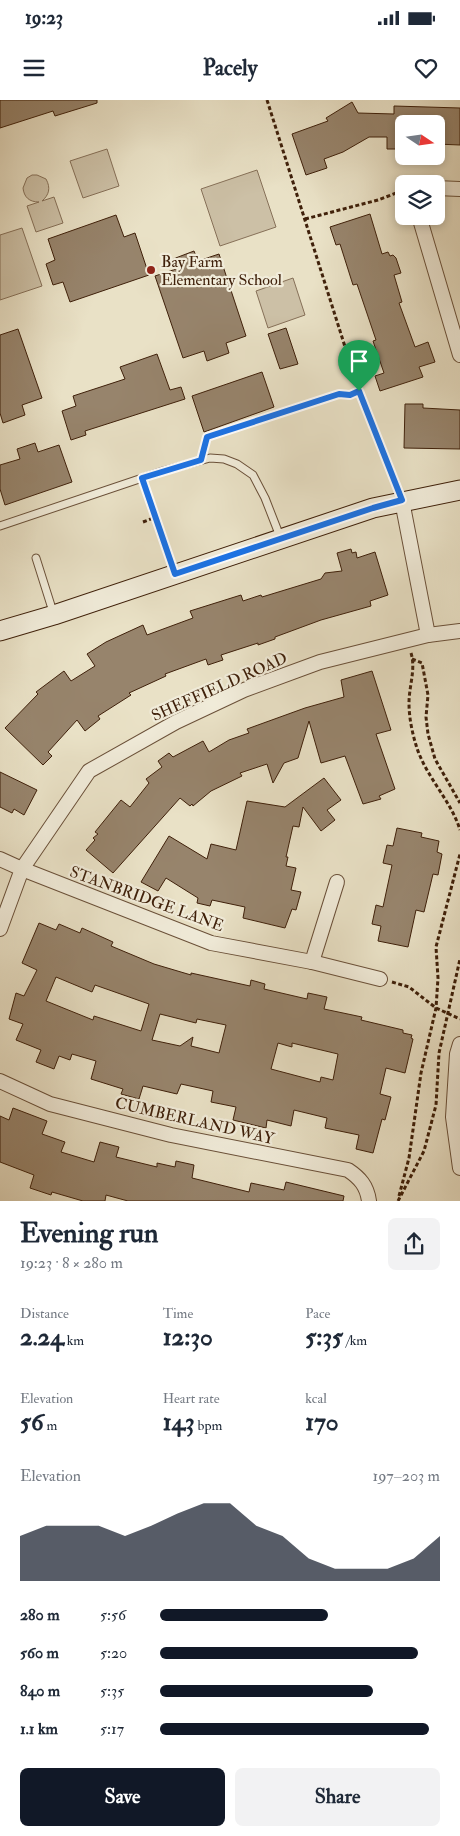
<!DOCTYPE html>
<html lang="en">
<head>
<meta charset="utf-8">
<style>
	:root { --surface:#fff; --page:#f2f2f3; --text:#1f2937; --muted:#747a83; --accent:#111827 }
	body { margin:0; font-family:"IM FELL Double Pica",serif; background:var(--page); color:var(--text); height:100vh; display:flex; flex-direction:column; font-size:19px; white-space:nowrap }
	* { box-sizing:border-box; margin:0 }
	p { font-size:16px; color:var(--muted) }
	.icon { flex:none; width:28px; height:28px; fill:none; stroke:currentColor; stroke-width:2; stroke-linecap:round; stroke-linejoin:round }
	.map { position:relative; height:1101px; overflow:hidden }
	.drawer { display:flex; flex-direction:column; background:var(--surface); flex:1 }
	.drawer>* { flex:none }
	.needle { width:32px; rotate:103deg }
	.tools { position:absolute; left:395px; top:15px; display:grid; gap:10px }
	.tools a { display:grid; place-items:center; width:50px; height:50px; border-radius:8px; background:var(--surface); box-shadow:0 2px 8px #0003; font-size:25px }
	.pin { position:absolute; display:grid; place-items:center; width:42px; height:42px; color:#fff; margin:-51px -21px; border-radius:50% 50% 50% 0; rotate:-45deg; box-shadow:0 0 5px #0007 }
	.pin .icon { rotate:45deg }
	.round { display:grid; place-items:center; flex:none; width:52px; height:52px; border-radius:8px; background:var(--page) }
	.overview { display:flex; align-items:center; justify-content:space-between; height:85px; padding:0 20px }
	h1 { font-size:28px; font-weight:700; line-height:38px }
	.metrics { display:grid; grid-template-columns:repeat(3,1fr); gap:8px; height:85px; padding:5px 20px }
	.metrics div { display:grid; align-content:center }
	.metrics b { font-size:25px; font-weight:700 }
	.metrics small { font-size:14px; font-weight:400 }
	.metrics p { font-size:14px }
	.chart { height:140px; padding:10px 20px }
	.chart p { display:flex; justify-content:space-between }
	.chart svg { width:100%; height:90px; margin-top:5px; fill:var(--accent); opacity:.7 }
	.primary-button { display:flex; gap:10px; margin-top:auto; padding:10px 20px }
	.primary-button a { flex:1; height:58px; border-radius:8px; background:var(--accent); color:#fff; font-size:20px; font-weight:700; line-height:58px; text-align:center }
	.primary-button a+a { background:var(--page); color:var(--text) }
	ul { padding:0 20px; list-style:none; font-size:16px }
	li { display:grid; grid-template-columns:80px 60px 1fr; align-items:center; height:38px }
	li i { height:12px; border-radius:6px; background:var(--accent) }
	.status { display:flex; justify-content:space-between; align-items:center; height:35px; padding:0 25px; background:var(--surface); direction:ltr }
	.status svg { height:14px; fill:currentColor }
	header { display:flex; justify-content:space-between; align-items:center; height:65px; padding:0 20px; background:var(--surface); font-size:22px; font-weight:700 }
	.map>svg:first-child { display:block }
</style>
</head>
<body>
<div class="status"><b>19:23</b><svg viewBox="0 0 49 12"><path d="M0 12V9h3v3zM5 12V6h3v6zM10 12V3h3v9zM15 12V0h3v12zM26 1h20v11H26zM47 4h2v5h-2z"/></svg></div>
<header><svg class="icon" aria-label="menu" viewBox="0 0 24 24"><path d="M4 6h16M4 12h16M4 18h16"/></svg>Pacely<svg class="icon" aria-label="heart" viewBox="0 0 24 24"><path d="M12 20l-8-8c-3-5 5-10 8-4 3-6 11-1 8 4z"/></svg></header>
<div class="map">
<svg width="460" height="1101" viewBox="0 0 460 1101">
	<rect width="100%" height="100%" fill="#e9e1c6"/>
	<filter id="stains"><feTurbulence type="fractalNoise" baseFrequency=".004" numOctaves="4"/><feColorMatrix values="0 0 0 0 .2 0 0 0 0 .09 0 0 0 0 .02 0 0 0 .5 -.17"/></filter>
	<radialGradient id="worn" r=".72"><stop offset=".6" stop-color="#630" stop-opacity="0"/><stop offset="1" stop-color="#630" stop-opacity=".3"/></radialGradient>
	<g fill="#ccc0a6" stroke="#867058">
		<polygon points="107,49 119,86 83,98 70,61"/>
		<polygon points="257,70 276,127 220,146 201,89"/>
		<path d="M32,75H37L46,79C51,88 49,95 42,101L54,97L63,123L36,132L27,106L39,102C29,102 24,97 23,88L27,78Z"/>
		<polygon points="22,128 42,186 0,200 0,135"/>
		<polygon points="293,178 305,215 268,228 256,191"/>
	</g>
	<g fill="#97846c" stroke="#3f200a" fill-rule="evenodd">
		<polygon points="0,0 97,0 97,3 55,16 53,11 0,28"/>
		<polygon points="352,2 358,13 394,14 394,6 460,8 460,45 436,44 436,24 404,24 404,49 387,49 387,37 369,37 343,52 324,59 327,68 306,75 292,34 328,21 326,18"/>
		<polygon points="370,114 382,154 388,152 390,156 393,155 396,158 401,173 394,175 402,202 399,203 415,247 428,242 435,262 419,267 423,277 380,291 375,276 384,273 373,241 376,240 357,184 353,185 340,144 336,145 330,127"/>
		<polygon points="116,115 124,137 135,133 149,175 70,202 63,182 53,185 46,164 55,160 48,139"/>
		<polygon points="194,151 198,161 219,154 246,236 226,243 229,253 207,261 204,251 183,258 155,176 176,169 173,159"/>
		<polygon points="286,228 298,264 280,269 268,234"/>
		<polygon points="18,229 42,298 22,305 25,315 3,323 0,313 0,235"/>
		<polygon points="157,254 170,290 181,287 185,299 85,331 86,335 71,340 62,311 76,306 73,296 125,279 120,267"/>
		<polygon points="262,272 274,307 204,332 192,296"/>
		<polygon points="405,304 423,304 423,308 460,310 460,349 404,348"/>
		<polygon points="35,343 38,352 59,345 72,382 5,405 0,389 0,365 20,359 17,349"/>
		<polygon points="351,449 352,453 356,452 357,458 375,452 388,495 370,501 371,506 321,520 275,537 275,539 258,545 258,543 221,555 223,560 208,565 206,559 165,574 166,576 129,593 131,595 98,616 100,619 85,631 77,620 48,652 52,656 43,665 5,628 38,594 36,592 64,571 71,581 95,566 87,554 106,542 143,525 147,535 193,518 190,511 241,495 243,501 261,495 262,497 321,479 325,473 342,471 337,453"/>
		<polygon points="372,571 391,630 376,634 395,689 379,696 381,699 363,704 345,656 321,663 309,621 298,658 284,663 273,683 267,664 240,673 242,676 211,691 193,706 192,704 190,706 180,698 113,773 86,750 95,740 93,738 98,734 95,732 121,700 130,707 149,683 146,679 162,667 158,661 169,653 173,657 203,641 209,652 229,640 249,633 247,629 305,608 344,597 341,580"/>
		<polygon points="0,672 37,690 24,715 14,709 12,713 0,707"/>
		<polygon points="324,678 341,700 327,710 335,720 321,731 303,707 299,727 293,726 286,757 288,757 286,766 296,768 291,790 301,792 296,810 292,809 285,828 243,818 245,807 212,800 210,806 197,803 198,798 166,778 158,791 141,782 169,736 207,759 211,744 236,750 247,701 285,707"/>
		<polygon points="397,728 422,733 421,737 439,741 437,752 442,754 438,775 433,774 424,812 416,810 408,847 378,841 381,826 372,824 376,805 383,807 392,765 383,763 387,745 393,746"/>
		<path d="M39,823L56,830L59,824L80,833L82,828L113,842L111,846L154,864L191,875V873L250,886L251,880L265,884L264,889L307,899L308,893L327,897L324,909L362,917L361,920L403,930V933L412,935L411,938L413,939L405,973L386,968L380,994L391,997L385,1020L382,1019L373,1053L356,1049L359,1035L325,1028L327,1018L294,1010L291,1026L267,1020L266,1028L233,1020L236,1007L211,1002L213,991L181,984L177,994L143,986L139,999L121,994L123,989L91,979L96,961L72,954L70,960L59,956L54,969L36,962L41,950L16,940L23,924L9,919L16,893L24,896L37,870L22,863ZM56,877L92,892L95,885L149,904L141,931L94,916L93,920L46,901ZM160,914L196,923L197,919L226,925L219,953L191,946L193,937L180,946L152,940ZM278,943L292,947V943L338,954L333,980L321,977L320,982L271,969Z"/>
		<polygon points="13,1008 47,1021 42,1034 65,1042 61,1052 94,1062 100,1042 119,1047 116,1057 157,1067 157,1063 175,1067 176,1061 194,1065 192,1078 249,1092 251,1083 284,1090 286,1082 344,1096 343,1101 128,1101 106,1095 105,1101 83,1101 52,1092 51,1095 30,1088 34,1075 0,1062 0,1016 9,1020"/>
	</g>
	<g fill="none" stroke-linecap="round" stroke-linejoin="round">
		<g stroke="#6a5039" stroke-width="9">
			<g id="lane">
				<polyline points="0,426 163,371 210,358 224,359 237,364 253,375 265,398 281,439"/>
				<polyline points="36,458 54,515"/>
			</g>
		</g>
		<g stroke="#6a5039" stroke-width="16">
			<g id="street">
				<polyline points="436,88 460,89"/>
				<polyline points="419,116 460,255"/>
				<polyline points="402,401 428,535"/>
				<polyline points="0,759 22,769 211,843 312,862 380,879"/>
				<polyline points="0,829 22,769 89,671 176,622 244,590 320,562 428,535 460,531"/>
				<polyline points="312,862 337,782"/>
				<polyline points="460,944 457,954 453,1017 460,1068"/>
				<path d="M0,981L50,1004L171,1035L348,1070C360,1078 367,1086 369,1101"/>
			</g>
		</g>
		<g stroke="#3f200a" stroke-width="21">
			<polyline id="secondary" points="0,531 54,515 373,408 460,390"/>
		</g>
		<g stroke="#3f200a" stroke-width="3" stroke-dasharray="4 2.5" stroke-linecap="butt">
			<polyline points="267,0 359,291 396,386"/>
			<polyline points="305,119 378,100 404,90"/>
			<polyline points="204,349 207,337 339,294 350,295 359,291"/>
			<polyline points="146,388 170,458"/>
			<polyline points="143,422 156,417"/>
			<path d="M411,553C416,569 409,586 409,603C409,617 412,632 416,645C425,676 451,700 460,730"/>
			<polyline points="412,559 422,563 428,595 426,617 428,634 435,659 460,703"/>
			<polyline points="392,882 409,887 436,908 460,919"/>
			<polyline points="399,1096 409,1058 421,973 436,908 438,878 436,847 460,754"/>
			<polyline points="398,1101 424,1051 436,1005 439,953 460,859"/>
		</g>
		<use href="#lane" stroke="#f1ecda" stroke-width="7"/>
		<use href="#street" stroke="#f1ecda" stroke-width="14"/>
		<use href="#secondary" stroke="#f1ecda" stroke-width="19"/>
	</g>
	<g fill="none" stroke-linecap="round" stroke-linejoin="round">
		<g stroke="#fff" stroke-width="10">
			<polygon id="route" points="359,291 402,400 373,408 175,474 142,378 201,360 207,337 339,294 350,295"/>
		</g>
		<use href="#route" stroke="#1a73e8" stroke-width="6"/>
	</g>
	<circle fill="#8f2418" stroke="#f1ecda" stroke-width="2" cx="151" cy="170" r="5"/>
	<g text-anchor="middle" stroke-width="4.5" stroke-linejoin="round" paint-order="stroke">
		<g font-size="16" fill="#3f200a" stroke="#f1ecda" text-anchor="start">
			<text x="161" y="167">Bay Farm<tspan x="161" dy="18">Elementary School</tspan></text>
		</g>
		<g font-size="16" fill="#3f200a" stroke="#f1ecda">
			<text transform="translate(219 586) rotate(-24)" y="6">SHEFFIELD ROAD</text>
			<text transform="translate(147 798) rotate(20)" y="6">STANBRIDGE LANE</text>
			<text transform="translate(195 1020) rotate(13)" y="6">CUMBERLAND WAY</text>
		</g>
	</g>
	<rect width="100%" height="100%" filter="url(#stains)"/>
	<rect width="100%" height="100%" fill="url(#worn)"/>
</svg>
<div class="tools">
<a><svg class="needle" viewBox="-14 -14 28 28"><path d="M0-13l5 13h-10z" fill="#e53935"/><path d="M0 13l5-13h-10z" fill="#747a83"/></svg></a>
<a><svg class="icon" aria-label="layers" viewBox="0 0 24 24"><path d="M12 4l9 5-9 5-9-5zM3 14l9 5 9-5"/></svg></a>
</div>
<div class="pin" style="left:359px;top:291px;background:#1e9e55"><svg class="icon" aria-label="arrive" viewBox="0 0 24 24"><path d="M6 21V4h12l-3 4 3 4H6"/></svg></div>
</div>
<section class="drawer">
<div class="overview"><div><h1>Evening run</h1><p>19:23 · 8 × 280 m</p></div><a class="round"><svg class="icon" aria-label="share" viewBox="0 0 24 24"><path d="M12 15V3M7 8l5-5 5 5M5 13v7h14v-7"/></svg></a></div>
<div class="metrics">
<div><p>Distance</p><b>2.24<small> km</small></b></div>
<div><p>Time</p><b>12:30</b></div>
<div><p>Pace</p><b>5:35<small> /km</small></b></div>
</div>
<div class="metrics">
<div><p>Elevation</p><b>56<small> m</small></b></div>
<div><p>Heart rate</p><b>143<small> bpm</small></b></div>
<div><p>kcal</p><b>170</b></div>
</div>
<div class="chart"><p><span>Elevation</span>197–203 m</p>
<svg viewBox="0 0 160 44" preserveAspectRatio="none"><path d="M0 44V22L10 17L20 17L30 17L40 22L50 17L60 11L70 6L80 6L90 17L100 22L110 33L120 38L130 38L140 38L150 33L160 22V44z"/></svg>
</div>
<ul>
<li><b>280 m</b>5:56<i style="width:60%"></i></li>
<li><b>560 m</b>5:20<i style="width:92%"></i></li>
<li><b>840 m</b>5:35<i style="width:76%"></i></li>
<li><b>1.1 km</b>5:17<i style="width:96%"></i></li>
</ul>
<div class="primary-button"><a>Save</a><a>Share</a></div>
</section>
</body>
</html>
